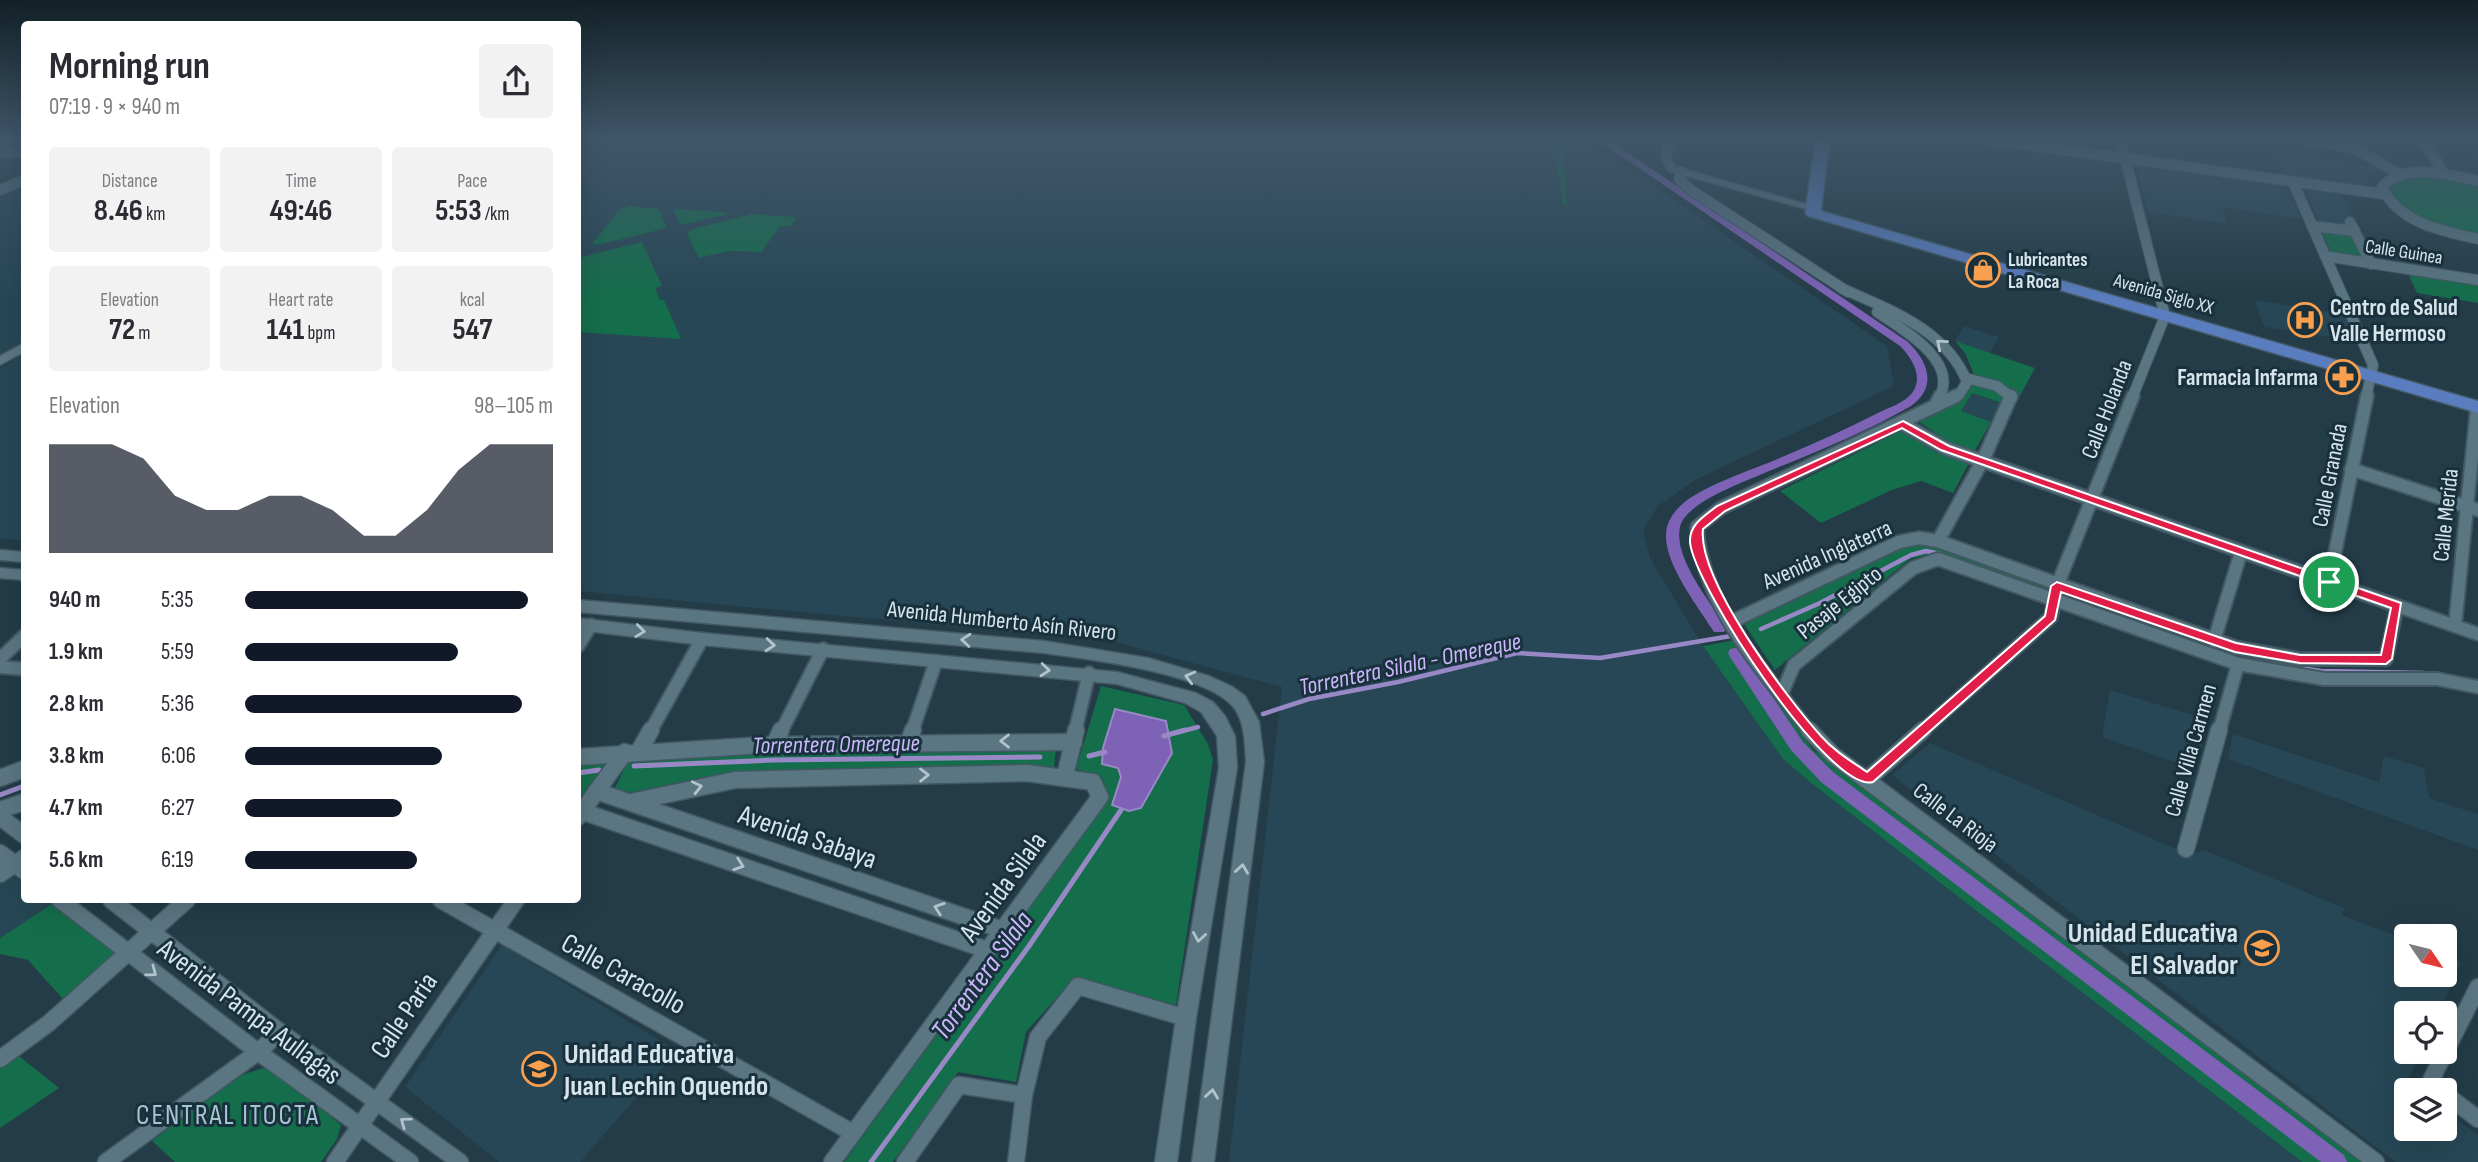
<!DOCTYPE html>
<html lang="en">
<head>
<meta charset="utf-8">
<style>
	:root { --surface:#fff; --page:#f2f2f3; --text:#2b2b33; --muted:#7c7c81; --accent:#111827 }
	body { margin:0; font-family:"Sofia Sans Condensed",sans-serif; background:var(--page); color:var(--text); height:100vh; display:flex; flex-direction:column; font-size:26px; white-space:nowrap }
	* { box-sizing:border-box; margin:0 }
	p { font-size:23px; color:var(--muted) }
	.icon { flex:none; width:38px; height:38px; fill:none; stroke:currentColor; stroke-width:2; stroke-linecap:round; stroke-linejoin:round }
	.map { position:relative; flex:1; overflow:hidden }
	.panel { position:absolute; left:21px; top:21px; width:560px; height:882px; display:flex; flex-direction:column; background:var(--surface); border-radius:7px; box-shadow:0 7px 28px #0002 }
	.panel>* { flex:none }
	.needle { width:46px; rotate:125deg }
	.tools { position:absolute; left:2394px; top:924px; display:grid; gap:14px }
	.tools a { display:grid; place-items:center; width:63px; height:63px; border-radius:7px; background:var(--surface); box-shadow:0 7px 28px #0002; font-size:35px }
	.pin { position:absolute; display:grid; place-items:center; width:60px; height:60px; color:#fff; margin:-30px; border:4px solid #fff; border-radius:50%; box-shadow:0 2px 7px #0007 }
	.round { display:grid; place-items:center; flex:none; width:74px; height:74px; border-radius:7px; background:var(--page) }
	.overview { display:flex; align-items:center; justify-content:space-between; height:119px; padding:0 28px }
	h1 { font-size:38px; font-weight:700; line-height:52px }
	.metrics { display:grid; grid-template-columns:repeat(3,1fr); gap:10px; height:119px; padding:7px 28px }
	.metrics div { display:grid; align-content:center; border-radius:7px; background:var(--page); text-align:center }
	.metrics b { font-size:30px; font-weight:700 }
	.metrics small { font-size:19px; font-weight:400 }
	.metrics p { font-size:19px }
	.chart { height:196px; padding:14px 28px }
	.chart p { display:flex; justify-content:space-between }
	.chart svg { width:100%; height:126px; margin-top:7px; fill:var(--accent); opacity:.7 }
	ul { padding:0 28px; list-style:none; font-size:23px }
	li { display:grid; grid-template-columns:112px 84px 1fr; align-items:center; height:52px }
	li i { height:18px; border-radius:9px; background:var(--accent) }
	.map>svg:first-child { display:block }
</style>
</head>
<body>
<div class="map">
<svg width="2478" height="1162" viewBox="0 0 2478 1162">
	<rect width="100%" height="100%" fill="#233c47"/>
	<g fill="#274756">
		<polygon points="578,138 1583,138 1887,346 1894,386 1697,479 1658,506 1643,529 1650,558 1703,646 1783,759 1811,783 2302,1162 1229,1162 1282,687 1111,641 578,591"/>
		<polygon points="2276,153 2376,167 2379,170 2368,176 2365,188 2285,177"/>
		<polygon points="2136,166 2282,185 2287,188 2301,219 2222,207 2227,224 2148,212"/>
		<polygon points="24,185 24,341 0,355 0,194"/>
		<polygon points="2304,188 2341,193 2355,221 2343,220 2347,228 2321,225"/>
		<polygon points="2255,300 2345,314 2357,341 2264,327"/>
		<polygon points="1964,326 1999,337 1990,353 1955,341"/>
		<polygon points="24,354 24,541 0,538 0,368"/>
		<polygon points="1972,393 2001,403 1991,422 1961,411"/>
		<polygon points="2110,690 2209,720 2195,769 2102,737"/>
		<polygon points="2233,734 2379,782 2384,756 2424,768 2429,798 2478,814 2478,850 2228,759"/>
		<polygon points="1930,743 2190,855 2204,850 2344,908 2342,915 2406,940 2406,975 2445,975 2445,956 2461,962 2440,1011 2427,1006 2426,1013 2406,1013 2406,1052 2422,1052 2406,1082 2417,1090 2406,1090 2406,1129 2445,1129 2445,1111 2478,1135 2478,1162 2396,1162 2368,1141 1892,775"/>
		<polygon points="15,877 24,884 24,900 45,900 52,904 0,938 0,882"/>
		<polygon points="502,945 677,1051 580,1162 499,1162 405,1087"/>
	</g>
	<g fill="#146e4b">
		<polygon points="1545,138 1560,138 1568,152 1563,152 1567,205 1563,204 1557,163 1546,148"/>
		<path d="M2435,176L2478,185V235C2453,230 2393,217 2389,188C2399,174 2419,177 2435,176Z"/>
		<polygon points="631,206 659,209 667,228 601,244 592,244 620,209"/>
		<polygon points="674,209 734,213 680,225"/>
		<polygon points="752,214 797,217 791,226 780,226 761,252 728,251 699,258 687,234 692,229"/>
		<polygon points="2320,229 2352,233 2365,258 2332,254"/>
		<polygon points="642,242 662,286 655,288 660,300 664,300 681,339 578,332 578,258"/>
		<polygon points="2408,273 2478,283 2478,303 2417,293"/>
		<polygon points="1955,341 2035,368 2014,407 1972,393 1961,411 1991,422 1974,452 1950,443 1918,421 1964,397 1975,377 1965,353"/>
		<polygon points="1905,429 1970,461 1953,493 1921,481 1892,490 1821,523 1780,491"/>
		<polygon points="1926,545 2048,586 2045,595 1939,557 1926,555 1910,559 1775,670 1742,621 1906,546"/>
		<polygon points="1736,640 1813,750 1865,786 2361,1162 2302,1162 1811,783 1783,759 1703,646"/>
		<polygon points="1101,686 1184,705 1208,744 1213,760 1176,1005 1074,978 1026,1032 1016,1082 958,1072 893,1162 844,1162 1109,799 1101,776 1076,769"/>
		<polygon points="1056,747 1054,768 715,775 632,792 614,790 629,759 767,752"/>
		<polygon points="608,762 578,801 578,765"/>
		<polygon points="52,904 116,953 63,999 28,960 0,954 0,938"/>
		<polygon points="19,1056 59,1088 0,1128 0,1068"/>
		<polygon points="263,1068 278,1072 341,1125 337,1139 321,1162 175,1162 152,1141 236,1077"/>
	</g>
	<polygon fill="#7e62b6" stroke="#9889c6" stroke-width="2" points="1115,709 1166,721 1172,753 1141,808 1129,811 1112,805 1121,777 1118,768 1102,764 1103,748"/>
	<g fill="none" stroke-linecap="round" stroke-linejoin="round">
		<g stroke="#9889c6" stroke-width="4.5">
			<polyline points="1761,629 1820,603 1911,555 1926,551 1941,554"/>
			<polyline points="2265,663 2321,671 2424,673"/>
			<polyline points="1263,714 1309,699 1398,682 1517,653 1600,658 1731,636"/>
			<polyline points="1179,732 1198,727"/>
		</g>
		<g stroke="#9889c6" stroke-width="5">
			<polyline points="1164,736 1185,730"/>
			<polyline points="1089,756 1105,752"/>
			<polyline points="634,766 773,760 1040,757"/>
			<polyline points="578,773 599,770"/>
			<polyline points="0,795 24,786"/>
			<polyline points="871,1162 1029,946 1121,810"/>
		</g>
		<g fill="#7e62b6" fill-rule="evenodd">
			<path d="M1595,138H1606L1908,342C1928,361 1938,387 1911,406C1869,430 1824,449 1779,467C1753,478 1725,488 1701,503C1693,509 1682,517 1680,527C1673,558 1711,602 1726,628L1724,632H1714C1698,606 1659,558 1667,527C1670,515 1681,504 1690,498C1714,483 1742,473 1768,463C1806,447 1843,431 1880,412C1890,407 1904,403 1912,393C1924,377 1912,358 1900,346Z"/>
			<polygon points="1735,648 1740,649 1803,742 1833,772 2344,1155 2347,1162 2321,1162 1821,782 1791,750 1730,657 1728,653 1730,649"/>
		</g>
		<g stroke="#425862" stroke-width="12">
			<g id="minor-far2">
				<polyline points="1979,138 2384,194"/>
				<polyline points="2120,138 2165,316 2132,398"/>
				<polyline points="2423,138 2444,174"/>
				<polyline points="2301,139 2355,148 2399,174"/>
				<polyline points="0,141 24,140"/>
				<polyline points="0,153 24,152"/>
				<polyline points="1682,172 1679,179 1691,190 1848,292"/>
				<path d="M2478,181C2449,175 2405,161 2382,187C2399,223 2442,231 2478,239"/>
				<polyline points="2293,182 2373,365 2366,398"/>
				<polyline points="0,190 24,180"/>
				<polyline points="2350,222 2371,264"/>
				<polyline points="2312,226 2355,231"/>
				<polyline points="2325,256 2478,280"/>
				<path d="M1841,288C1888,309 1947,330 1967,382L1959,395L1953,398"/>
				<path d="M1877,312C1902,329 1960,361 1939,398"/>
				<polyline points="1966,378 1997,386 2012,398"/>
			</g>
		</g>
		<g stroke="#425862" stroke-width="16">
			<g id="minor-far1">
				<polyline points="1935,406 1940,396"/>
				<polyline points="1903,424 1945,448 2478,634"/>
				<polyline points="2351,469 2478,510"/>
				<polyline points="1938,541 1983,460 2011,396"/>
				<polyline points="2329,582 2367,396"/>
				<polyline points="1731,622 1899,542 1919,538 1938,541 2235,647 2300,659 2386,659 2397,606"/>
				<polyline points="2455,626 2477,407"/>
				<polyline points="2214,641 2241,552"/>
				<polyline points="578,646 591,625"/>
				<polyline points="0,659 24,636"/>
				<polyline points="0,667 24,669"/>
				<polyline points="1782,693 1794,665 1913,568 1938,559 2238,664 2324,679 2437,679 2478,687"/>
				<polyline points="650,732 702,639"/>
				<polyline points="781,732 823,649"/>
				<polyline points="912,732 936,661"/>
				<polyline points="1075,732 1089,673"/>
				<path d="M1810,732C1764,671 1702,606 1697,527L1721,508L1956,396"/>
				<polyline points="1921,732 2051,617 2057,586 2133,396"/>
				<polyline points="2219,732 2238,664"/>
			</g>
		</g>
		<g stroke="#425862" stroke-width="19">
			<g id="minor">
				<polyline points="1809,730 1833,755 2376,1162"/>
				<polyline points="909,741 913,730"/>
				<polyline points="774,745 781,730"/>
				<polyline points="639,751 651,730"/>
				<polyline points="578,757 764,745 1074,742"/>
				<polyline points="1065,776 1076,730"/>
				<polyline points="0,778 24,769"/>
				<polyline points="1868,779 1923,730"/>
				<polyline points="596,791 1003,930"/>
				<polyline points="631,802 735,780 1027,773 1093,782 1100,797 832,1162"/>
				<polyline points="0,810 24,802"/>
				<polyline points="578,810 987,950"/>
				<polyline points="0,817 24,835"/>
				<polyline points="578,817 625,752"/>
				<polyline points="2186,849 2219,730"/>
				<polyline points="0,853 24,871"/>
				<polyline points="0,874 24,858"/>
				<polyline points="60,900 258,1052 410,1162"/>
				<polyline points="111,900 280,1032 460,1162"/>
				<polyline points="441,900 853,1133"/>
				<polyline points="0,1059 49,1023 187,900"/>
				<polyline points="2440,1090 2430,1082 2478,987"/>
				<polyline points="2445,1094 2478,1119"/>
				<polyline points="106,1162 258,1052 280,1032"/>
				<polyline points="335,1162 516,900"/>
				<polyline points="905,1162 959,1085 1024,1095"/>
				<polyline points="1016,1162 1024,1095 1038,1037 1078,986 1186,1018"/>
			</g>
		</g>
		<g stroke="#425862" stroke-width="3">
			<g id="tertiary">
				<polygon points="1665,138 1675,138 1671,158 1676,167 1820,208 1814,211 1668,171 1661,158"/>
				<polygon points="24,343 24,352 0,365 0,356"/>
				<polygon points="0,550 24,552 24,562 0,560"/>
				<polygon points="0,568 24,570 24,580 0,578"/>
				<path d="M578,600L1044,641L1148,658L1209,676L1231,686L1245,696L1259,722L1264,762L1214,1162H1192L1246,762C1245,745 1245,724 1235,709C1210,673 1087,659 1044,653L578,612Z"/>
				<polygon points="578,618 702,633 1117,672 1196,693 1213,702 1225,716 1235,736 1237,768 1196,1018 1177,1162 1155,1162 1176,1018 1219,768 1217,736 1201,712 1185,703 1117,684 702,645 578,630"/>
			</g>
		</g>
		<g stroke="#425862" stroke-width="3">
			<polygon id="trunk" points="1816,138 1830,138 1821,211 2478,401 2478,413 1808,216 1805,213"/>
		</g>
		<use href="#minor-far2" stroke="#5b7683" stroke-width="10"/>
		<use href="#minor-far1" stroke="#5b7683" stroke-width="12"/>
		<use href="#minor" stroke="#5b7683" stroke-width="16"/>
		<use href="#tertiary" fill="#5b7683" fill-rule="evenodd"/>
		<use href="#trunk" fill="#5a7dbf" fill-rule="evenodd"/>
	</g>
	<defs><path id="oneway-chevron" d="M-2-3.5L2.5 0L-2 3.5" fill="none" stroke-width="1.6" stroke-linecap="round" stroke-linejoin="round" transform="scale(1.75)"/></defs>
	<g stroke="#b1c3cc">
		<use href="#oneway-chevron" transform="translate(1941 344) rotate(-140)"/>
		<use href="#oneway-chevron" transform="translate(640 631) rotate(7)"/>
		<use href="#oneway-chevron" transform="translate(966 640) rotate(-175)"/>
		<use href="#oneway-chevron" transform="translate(770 645) rotate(5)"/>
		<use href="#oneway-chevron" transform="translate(1045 670) rotate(5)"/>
		<use href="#oneway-chevron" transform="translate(1190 677) rotate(-165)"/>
		<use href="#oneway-chevron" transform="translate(1005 741) rotate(-180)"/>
		<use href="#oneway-chevron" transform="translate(924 775) rotate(-1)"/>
		<use href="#oneway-chevron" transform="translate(697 787) rotate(-13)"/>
		<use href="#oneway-chevron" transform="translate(739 865) rotate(19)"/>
		<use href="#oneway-chevron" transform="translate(1242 869) rotate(-82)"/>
		<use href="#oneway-chevron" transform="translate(939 908) rotate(-161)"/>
		<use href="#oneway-chevron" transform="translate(1199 937) rotate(99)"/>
		<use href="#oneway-chevron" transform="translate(152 972) rotate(37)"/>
		<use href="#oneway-chevron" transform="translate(1212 1094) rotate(-82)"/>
		<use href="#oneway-chevron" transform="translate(405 1122) rotate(-144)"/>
	</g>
	<linearGradient id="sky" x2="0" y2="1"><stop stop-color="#132127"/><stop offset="0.46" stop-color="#3f5669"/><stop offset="1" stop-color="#3f5669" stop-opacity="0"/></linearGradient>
	<rect width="2478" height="301" fill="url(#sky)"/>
	<path fill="#e11d48" stroke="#fff" stroke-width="2" fill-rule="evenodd" d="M1903,421L1949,446L2401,603L2392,659L2386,664L2300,663L2235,652L2061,592L2055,620L1873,782C1830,794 1693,584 1690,542C1689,524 1705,516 1717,506ZM1902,428L1941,450L2391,608L2381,655H2300L2236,643L2057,582L2051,586L2045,616L1867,772C1851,761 1834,751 1821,736C1786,697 1697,579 1703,529L1725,511Z"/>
	<defs>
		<g id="shop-ring" transform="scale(1.75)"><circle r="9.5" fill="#19313d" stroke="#fa9f4e" stroke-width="1.5"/><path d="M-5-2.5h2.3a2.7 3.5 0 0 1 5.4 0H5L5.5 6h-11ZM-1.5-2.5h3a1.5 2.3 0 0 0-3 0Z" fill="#fa9f4e"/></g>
		<g id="hospital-ring" transform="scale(1.75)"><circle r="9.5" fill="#19313d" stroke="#fa9f4e" stroke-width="1.5"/><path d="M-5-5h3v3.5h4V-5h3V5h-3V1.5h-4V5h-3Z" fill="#fa9f4e"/></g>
		<g id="pharmacy-ring" transform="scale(1.75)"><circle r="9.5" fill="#19313d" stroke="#fa9f4e" stroke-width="1.5"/><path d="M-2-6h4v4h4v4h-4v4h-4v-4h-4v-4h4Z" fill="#fa9f4e"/></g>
		<g id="school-ring" transform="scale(1.75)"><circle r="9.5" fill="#19313d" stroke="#fa9f4e" stroke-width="1.5"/><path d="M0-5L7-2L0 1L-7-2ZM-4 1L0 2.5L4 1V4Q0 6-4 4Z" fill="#fa9f4e"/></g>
	</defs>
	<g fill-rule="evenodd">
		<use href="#shop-ring" x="1983" y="270"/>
		<use href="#hospital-ring" x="2305" y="320"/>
		<use href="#pharmacy-ring" x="2343" y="377"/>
		<use href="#school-ring" x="2262" y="948"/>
		<use href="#school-ring" x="539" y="1069"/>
	</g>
	<g text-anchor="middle" stroke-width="6" stroke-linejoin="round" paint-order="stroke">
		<g font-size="19" fill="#d6e4ec" stroke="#19313d">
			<text transform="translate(2404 251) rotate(9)" y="7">Calle Guinea</text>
			<text transform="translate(2164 293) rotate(16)" y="7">Avenida Siglo XX</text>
		</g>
		<g font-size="19" font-weight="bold" fill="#d6e4ec" stroke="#19313d" text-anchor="start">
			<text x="2008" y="266">Lubricantes<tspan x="2008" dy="22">La Roca</tspan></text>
		</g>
		<g font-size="23" font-weight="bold" fill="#d6e4ec" stroke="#19313d" text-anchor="start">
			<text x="2330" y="315">Centro de Salud<tspan x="2330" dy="26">Valle Hermoso</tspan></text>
			<text x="2318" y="385" text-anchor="end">Farmacia Infarma</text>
		</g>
		<g font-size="23" fill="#d6e4ec" stroke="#19313d">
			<text transform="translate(2106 409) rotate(-69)" y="8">Calle Holanda</text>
			<text transform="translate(2329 475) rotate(-79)" y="8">Calle Granada</text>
			<text transform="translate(2445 515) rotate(-84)" y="8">Calle Merida</text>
			<text transform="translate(1827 554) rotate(-24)" y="8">Avenida Inglaterra</text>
			<text transform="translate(1839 602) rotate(-39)" y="8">Pasaje Egipto</text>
			<text transform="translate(1002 620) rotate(6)" y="8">Avenida Humberto Asín Rivero</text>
			<text transform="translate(2190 750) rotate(-74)" y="8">Calle Villa Carmen</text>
			<text transform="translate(1956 817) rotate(37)" y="8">Calle La Rioja</text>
		</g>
		<g font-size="24" font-style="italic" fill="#cbb8fb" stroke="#19313d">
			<text transform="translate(1410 664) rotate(-12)" y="8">Torrentera Silala - Omereque</text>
			<text transform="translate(836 744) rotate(-1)" y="8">Torrentera Omereque</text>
		</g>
		<g font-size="28" fill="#d6e4ec" stroke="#19313d">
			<text transform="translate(808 836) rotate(19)" y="10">Avenida Sabaya</text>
			<text transform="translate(1002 886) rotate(-54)" y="10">Avenida Silala</text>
			<text transform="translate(624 973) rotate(29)" y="10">Calle Caracollo</text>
			<text transform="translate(250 1011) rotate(37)" y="10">Avenida Pampa Aullagas</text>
			<text transform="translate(403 1015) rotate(-56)" y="10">Calle Paria</text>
		</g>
		<g font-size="28" font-weight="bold" fill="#d6e4ec" stroke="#19313d" text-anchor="end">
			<text x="2238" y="942">Unidad Educativa<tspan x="2238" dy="32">El Salvador</tspan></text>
			<text x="564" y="1063" text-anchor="start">Unidad Educativa<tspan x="564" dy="32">Juan Lechin Oquendo</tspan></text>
		</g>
		<g font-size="28" font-style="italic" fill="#cbb8fb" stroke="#19313d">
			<text transform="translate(981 975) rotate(-54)" y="10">Torrentera Silala</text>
		</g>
		<g font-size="28" letter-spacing="2" fill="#a7c4d2" stroke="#19313d">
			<text x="228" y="1124">CENTRAL ITOCTA</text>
		</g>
	</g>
</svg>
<div class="tools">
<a><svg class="needle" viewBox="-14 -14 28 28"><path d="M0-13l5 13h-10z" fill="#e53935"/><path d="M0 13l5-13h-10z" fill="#7c7c81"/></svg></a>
<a><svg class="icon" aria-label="locate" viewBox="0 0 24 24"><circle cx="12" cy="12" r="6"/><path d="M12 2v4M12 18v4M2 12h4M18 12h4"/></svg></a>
<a><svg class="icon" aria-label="layers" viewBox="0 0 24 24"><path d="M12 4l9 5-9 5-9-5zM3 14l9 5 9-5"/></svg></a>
</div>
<div class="pin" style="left:2329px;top:582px;background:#1e9e55"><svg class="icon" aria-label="arrive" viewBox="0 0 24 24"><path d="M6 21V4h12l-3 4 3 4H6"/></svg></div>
<section class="panel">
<div class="overview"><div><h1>Morning run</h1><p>07:19 · 9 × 940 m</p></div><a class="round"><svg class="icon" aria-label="share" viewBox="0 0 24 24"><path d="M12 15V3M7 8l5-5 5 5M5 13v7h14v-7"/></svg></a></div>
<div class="metrics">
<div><p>Distance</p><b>8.46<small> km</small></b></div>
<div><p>Time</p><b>49:46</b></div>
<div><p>Pace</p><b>5:53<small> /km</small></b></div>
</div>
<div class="metrics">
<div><p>Elevation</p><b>72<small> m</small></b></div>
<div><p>Heart rate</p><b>141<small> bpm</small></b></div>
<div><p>kcal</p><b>547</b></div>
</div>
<div class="chart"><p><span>Elevation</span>98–105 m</p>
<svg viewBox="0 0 160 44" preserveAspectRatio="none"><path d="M0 44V6L10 6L20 6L30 11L40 24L50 29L60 29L70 24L80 24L90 29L100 38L110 38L120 29L130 15L140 6L150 6L160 6V44z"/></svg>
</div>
<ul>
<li><b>940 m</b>5:35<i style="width:92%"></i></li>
<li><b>1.9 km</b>5:59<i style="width:69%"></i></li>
<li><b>2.8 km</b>5:36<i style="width:90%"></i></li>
<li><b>3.8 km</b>6:06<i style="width:64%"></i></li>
<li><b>4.7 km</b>6:27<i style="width:51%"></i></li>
<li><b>5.6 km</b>6:19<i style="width:56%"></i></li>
</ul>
</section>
</div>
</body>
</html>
